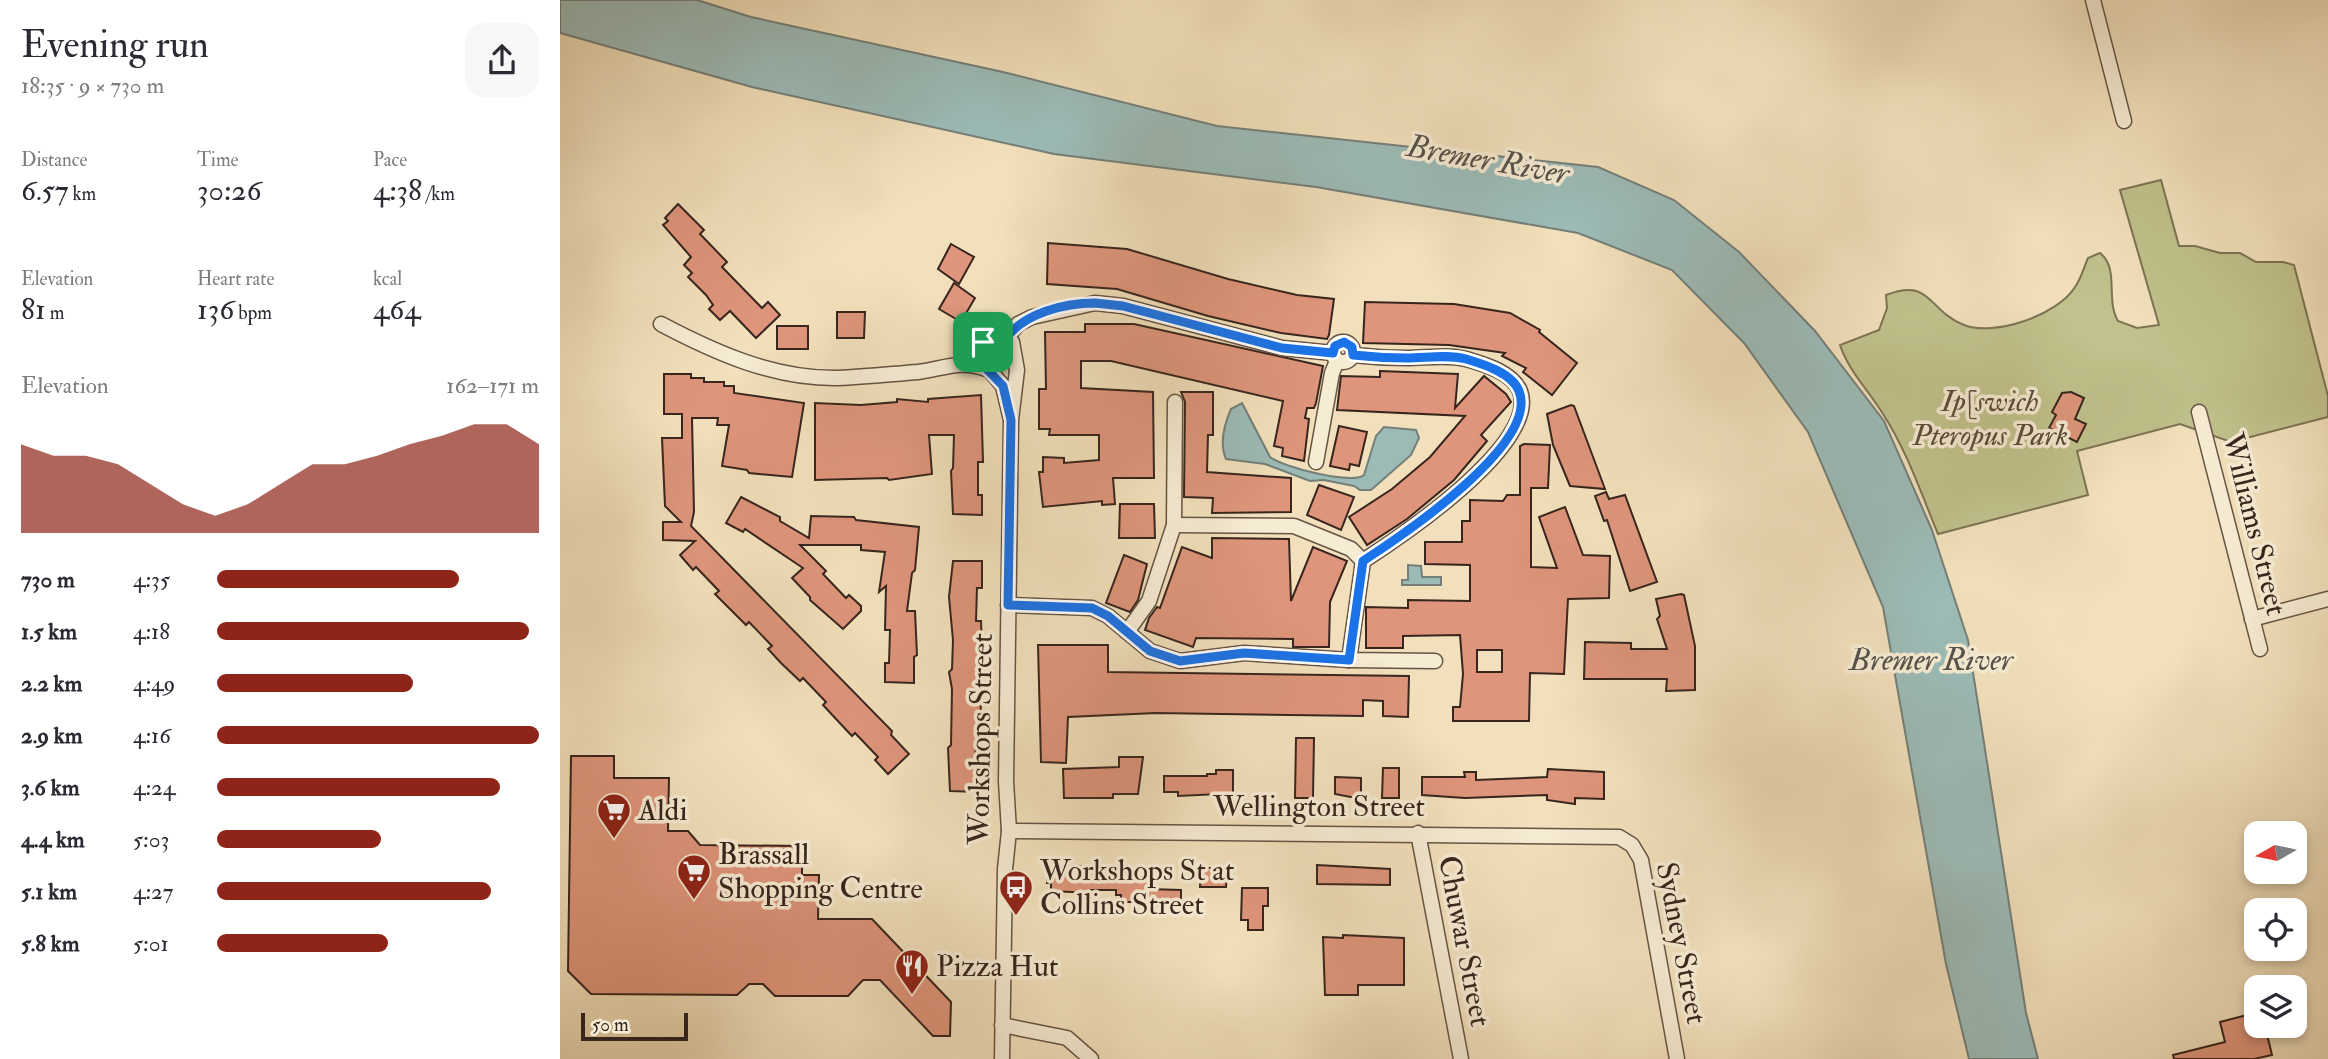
<!DOCTYPE html>
<html lang="en">
<head>
<meta charset="utf-8">
<style>
	:root { --surface:#fff; --page:#f7f7f7; --text:#2b2b33; --muted:#7c7c81; --accent:#8f2418 }
	body { margin:0; font-family:"IM FELL Double Pica",serif; background:var(--page); color:var(--text); height:100vh; display:flex; flex-direction:column; font-size:26px; white-space:nowrap }
	* { box-sizing:border-box; margin:0 }
	p { font-size:23px; color:var(--muted) }
	.icon { flex:none; width:38px; height:38px; fill:none; stroke:currentColor; stroke-width:2; stroke-linecap:round; stroke-linejoin:round }
	.map { position:relative; flex:1; overflow:hidden }
	.details { display:flex; flex-direction:column; background:var(--surface); width:560px }
	.details>* { flex:none }
	.needle { width:46px; rotate:261deg }
	.tools { position:absolute; left:1684px; top:821px; display:grid; gap:14px }
	.tools a { display:grid; place-items:center; width:63px; height:63px; border-radius:14px; background:var(--surface); box-shadow:0 4px 10px #0003; font-size:35px }
	.scale { position:absolute; left:21px; bottom:18px; width:107px; box-sizing:border-box; padding-left:7px; border:4px solid #38251d; border-top:0; font-size:19px; line-height:24px; white-space:nowrap; color:#38251d; -webkit-text-stroke:5px #f6ebd3; paint-order:stroke }
	.pin { position:absolute; display:grid; place-items:center; width:60px; height:60px; color:#fff; margin:-30px; border-radius:14px; box-shadow:0 4px 10px #0006 }
	.round { display:grid; place-items:center; flex:none; width:74px; height:74px; border-radius:21px; background:var(--page) }
	.head { display:flex; align-items:center; justify-content:space-between; height:119px; padding:0 21px }
	h1 { font-size:38px; font-weight:600; line-height:52px }
	.figures { display:grid; grid-template-columns:repeat(3,1fr); gap:10px; height:119px; padding:7px 21px }
	.figures div { display:grid; align-content:center }
	.figures b { font-size:30px; font-weight:600 }
	.figures small { font-size:19px; font-weight:400 }
	.figures p { font-size:19px }
	.chart { height:196px; padding:14px 21px }
	.chart p { display:flex; justify-content:space-between }
	.chart svg { width:100%; height:126px; margin-top:7px; fill:var(--accent); opacity:.7 }
	ul { padding:0 21px; list-style:none; font-size:23px }
	li { display:grid; grid-template-columns:112px 84px 1fr; align-items:center; height:52px }
	li i { height:18px; border-radius:9px; background:var(--accent) }
	main { display:flex; flex:1; min-height:0 }
	.map>svg:first-child { display:block }
</style>
</head>
<body>
<main>
<section class="details">
<div class="head"><div><h1>Evening run</h1><p>18:35 · 9 × 730 m</p></div><a class="round"><svg class="icon" aria-label="share" viewBox="0 0 24 24"><path d="M12 15V3M7 8l5-5 5 5M5 13v7h14v-7"/></svg></a></div>
<div class="figures">
<div><p>Distance</p><b>6.57<small> km</small></b></div>
<div><p>Time</p><b>30:26</b></div>
<div><p>Pace</p><b>4:38<small> /km</small></b></div>
</div>
<div class="figures">
<div><p>Elevation</p><b>81<small> m</small></b></div>
<div><p>Heart rate</p><b>136<small> bpm</small></b></div>
<div><p>kcal</p><b>464</b></div>
</div>
<div class="chart"><p><span>Elevation</span>162–171 m</p>
<svg viewBox="0 0 160 44" preserveAspectRatio="none"><path d="M0 44V13L10 17L20 17L30 20L40 27L50 34L60 38L70 34L80 27L90 20L100 20L110 17L120 13L130 10L140 6L150 6L160 13V44z"/></svg>
</div>
<ul>
<li><b>730 m</b>4:35<i style="width:75%"></i></li>
<li><b>1.5 km</b>4:18<i style="width:97%"></i></li>
<li><b>2.2 km</b>4:49<i style="width:61%"></i></li>
<li><b>2.9 km</b>4:16<i style="width:100%"></i></li>
<li><b>3.6 km</b>4:24<i style="width:88%"></i></li>
<li><b>4.4 km</b>5:03<i style="width:51%"></i></li>
<li><b>5.1 km</b>4:27<i style="width:85%"></i></li>
<li><b>5.8 km</b>5:01<i style="width:53%"></i></li>
</ul>
</section>
<div class="map">
<svg width="1768" height="1059" viewBox="0 0 1768 1059">
	<rect width="100%" height="100%" fill="#f1e0bb"/>
	<filter id="stains"><feTurbulence type="fractalNoise" baseFrequency=".00286" numOctaves="4"/><feColorMatrix values="0 0 0 0 .2 0 0 0 0 .09 0 0 0 0 .02 0 0 0 .5 -.17"/></filter>
	<radialGradient id="worn" r=".72"><stop offset=".6" stop-color="#630" stop-opacity="0"/><stop offset="1" stop-color="#630" stop-opacity=".3"/></radialGradient>
	<path fill="#c0c18c" stroke="#7c7354" stroke-width="2" d="M1601,180L1619,246H1635L1660,253H1680L1696,262H1723L1734,265L1768,396V417L1671,442L1620,424L1517,451L1528,495L1378,534C1361,493 1347,451 1323,414C1309,391 1288,370 1280,345L1319,330L1327,308L1326,295C1371,277 1368,311 1404,325C1434,337 1498,315 1515,287C1521,279 1524,267 1528,258L1540,253C1560,269 1545,299 1558,321L1577,328L1599,325L1560,190Z"/>
	<g fill="#9cbbb7" stroke="#747f79" stroke-width="2">
		<polygon points="0,0 137,0 191,17 443,72 657,126 1038,167 1114,200 1179,252 1255,331 1324,421 1372,530 1408,640 1466,1013 1478,1059 1409,1059 1386,964 1323,607 1248,432 1184,343 1112,270 1018,233 756,187 494,154 192,87 0,33"/>
		<path d="M682,403L710,457C722,467 793,485 804,475L816,436L824,427L856,430L859,438L851,455L811,490H800L794,486L764,480L750,481L705,464L666,459C659,443 664,425 671,409Z"/>
		<polygon points="848,565 861,566 862,577 881,577 881,585 842,585 842,580 848,580"/>
	</g>
	<g fill="#de957b" stroke="#38251d" stroke-width="2" fill-rule="evenodd">
		<polygon points="118,204 144,230 140,234 167,262 162,267 202,308 208,302 220,315 196,338 170,311 160,320 149,309 153,305 146,295 128,277 132,273 124,265 131,257 103,225 108,221 105,218"/>
		<polygon points="488,243 567,249 668,279 737,295 774,299 769,335 767,339 721,333 648,316 557,289 487,284"/>
		<polygon points="391,244 414,257 399,284 378,269"/>
		<polygon points="394,283 415,298 401,322 379,309"/>
		<polygon points="805,302 894,304 950,313 980,330 979,332 1017,363 992,395 963,372 966,368 942,356 945,353 889,345 803,343"/>
		<polygon points="277,312 305,312 304,338 277,338"/>
		<polygon points="525,324 574,324 763,366 756,403 754,408 747,408 745,418 749,419 744,461 722,456 723,448 714,446 723,401 551,361 521,361 521,388 593,392 594,478 553,478 555,504 542,505 542,501 483,507 479,472 483,472 483,457 504,458 504,463 539,460 539,435 489,435 490,429 479,429 479,389 486,389 485,332 525,332"/>
		<rect x="217" y="326" width="31" height="23"/>
		<polygon points="820,371 898,374 895,408 924,376 946,394 951,402 921,435 927,441 894,480 847,519 807,545 789,517 832,489 870,457 905,416 777,410 781,376 820,377"/>
		<polygon points="104,374 131,374 131,378 144,378 144,382 164,382 164,386 174,386 174,393 244,403 232,477 189,473 187,470 162,466 169,425 157,425 158,418 132,418 134,512 131,526 332,731 331,735 349,754 328,774 315,760 318,757 295,733 292,736 276,719 263,705 266,702 243,678 240,681 221,663 208,649 212,646 189,622 186,625 155,594 159,591 136,567 133,570 120,555 135,541 103,540 103,522 121,522 105,506 102,438 122,438 122,414 104,414"/>
		<polygon points="621,392 653,392 653,435 648,435 647,472 731,478 731,512 652,513 653,498 624,497 625,402"/>
		<polygon points="1511,392 1524,398 1515,419 1526,424 1517,442 1489,428 1496,415 1492,412 1502,393"/>
		<polygon points="421,395 423,462 418,462 418,495 422,495 422,515 393,514 391,471 393,468 394,435 369,435 372,474 329,480 327,478 255,480 255,403 301,405 337,402 337,399 368,402 368,399"/>
		<polygon points="1011,405 1014,406 1045,489 1010,486 993,445 987,414"/>
		<polygon points="779,426 807,432 799,466 790,464 789,470 770,466"/>
		<path d="M964,444L990,445L988,488H971V567L997,568L979,517L1005,507L1023,555L1050,556L1049,598L1008,599L1004,674L970,673L969,721H893V707H900L903,674L900,635L843,636V648H806V607L848,608V600L910,601V565L865,564V542H902V521H910V500L943,501L947,495H960V446ZM917,650H942V672H917Z"/>
		<polygon points="759,485 794,497 781,530 747,515"/>
		<polygon points="1046,492 1049,499 1065,495 1097,582 1070,591 1047,520 1044,521 1035,496"/>
		<polygon points="181,497 220,517 220,521 249,538 251,516 294,517 296,520 359,527 355,570 352,573 347,611 355,611 357,655 354,657 354,683 325,682 325,663 329,663 330,630 325,630 326,586 319,592 325,552 301,550 301,545 240,545 266,571 263,574 286,598 289,595 301,606 301,611 283,629 250,600 250,597 232,578 243,568 185,529 183,532 166,523"/>
		<polygon points="560,504 594,504 595,538 559,538"/>
		<polygon points="652,538 729,539 731,601 753,547 787,561 770,602 769,647 733,647 733,639 636,638 633,647 585,630 589,618 597,607 600,608 622,547 652,558"/>
		<polygon points="564,555 587,564 578,600 570,612 546,603"/>
		<polygon points="393,561 422,561 422,588 417,588 416,621 421,621 422,644 421,663 417,663 416,696 421,696 420,739 416,739 415,772 420,772 419,792 390,791 388,748 391,745 392,689 389,672 392,669 393,640 389,597"/>
		<polygon points="1121,594 1124,595 1135,646 1135,690 1106,691 1107,679 1024,679 1025,642 1071,643 1071,649 1107,649 1097,619 1100,616 1096,599"/>
		<polygon points="478,645 548,645 548,672 849,676 848,717 823,716 823,701 803,700 803,716 596,713 508,717 506,763 481,762"/>
		<polygon points="736,738 754,738 753,798 735,798"/>
		<polygon points="11,756 54,756 54,778 109,778 108,831 128,831 140,845 242,846 242,875 259,875 258,919 312,919 391,1002 390,1036 373,1036 320,980 303,980 288,996 215,996 203,984 189,984 177,995 31,994 8,971"/>
		<polygon points="559,757 583,757 578,794 553,794 553,798 504,798 503,769 559,767"/>
		<polygon points="823,768 839,768 839,798 822,798"/>
		<polygon points="988,769 1044,772 1044,799 1015,798 1015,804 987,800 987,795 905,798 862,795 862,777 905,777 904,772 916,772 916,780 987,777"/>
		<polygon points="656,770 673,770 673,797 659,797 659,794 618,796 618,792 604,792 604,776 647,776 647,774 656,774"/>
		<polygon points="775,777 801,778 801,799 775,794"/>
		<polygon points="514,865 543,869 543,872 568,873 568,877 589,877 589,889 621,890 621,907 597,906 597,902 561,902 561,895 556,895 556,890 531,890 531,893 491,891 491,883 487,883 487,868 514,868"/>
		<polygon points="757,865 830,869 830,885 757,884"/>
		<polygon points="641,867 667,870 666,887 640,887"/>
		<polygon points="682,888 708,888 708,906 703,906 703,930 688,930 688,920 681,920"/>
		<polygon points="783,935 844,938 844,985 798,985 798,995 765,995 763,937 783,938"/>
		<polygon points="1687,1015 1691,1034 1706,1030 1712,1055 1694,1059 1614,1059 1613,1055 1665,1042 1660,1022"/>
	</g>
	<g fill="none" stroke-linecap="round" stroke-linejoin="round">
		<g stroke="#665444" stroke-width="17">
			<g id="street">
				<polyline points="1533,0 1564,121"/>
				<path d="M101,324C156,353 214,379 278,378C304,377 332,374 358,372C382,369 402,359 426,369"/>
				<polyline points="447,337 458,324 472,317 535,303 563,306 722,348 773,353"/>
				<circle cx="783" cy="352" r="10"/>
				<path d="M793,355C811,357 829,358 847,358C866,358 887,354 906,359C923,364 952,372 960,391C980,444 840,537 803,561"/>
				<polyline points="1639,412 1700,649"/>
				<polyline points="756,462 772,373 777,361"/>
				<polyline points="614,525 734,526 791,549 803,561 789,660"/>
				<polyline points="448,605 532,608 548,616 590,651 620,661 684,653 789,660 875,661"/>
				<polyline points="1692,619 1768,599"/>
				<polyline points="567,632 589,601 614,525 615,402"/>
				<polyline points="449,831 1059,837 1072,845 1081,860 1117,1059"/>
				<polyline points="858,833 901,1059"/>
				<polyline points="442,1025 507,1038 531,1059"/>
				<polyline points="442,1059 445,869 449,831 446,781 451,420 457,370 452,342 434,335 423,342 420,359 443,386 451,420"/>
			</g>
		</g>
		<use href="#street" stroke="#f6ebd3" stroke-width="14"/>
	</g>
	<g fill="none" stroke-linecap="round" stroke-linejoin="round">
		<g stroke="#fff" stroke-width="14">
			<path id="route" d="M535,303L563,306L722,348L773,353L775,346L784,342L792,347L793,355C811,357 829,358 847,358C866,358 887,354 906,359C923,364 952,373 959,391C980,444 840,537 803,561L789,660L684,653L620,661L590,651L548,616L532,608L448,605L451,420L443,386L422,364L420,347L428,337H447C465,313 505,303 535,303Z"/>
		</g>
		<use href="#route" stroke="#1a73e8" stroke-width="9"/>
	</g>
	<defs>
		<g id="supermarket-pin" transform="scale(1.75)"><path d="M0 17L-7.5 6A9.5 9.5 0 1 1 7.5 6Z" fill="#8f2418" stroke="#f6ebd3"/><path d="M-6-5.5h2.5l.6 2H6L4.5 2H-2.5L-4.4-4H-6ZM-1.5 3.2a1.3 1.3 0 1 0 .1 0ZM3 3.2a1.3 1.3 0 1 0 .1 0Z" fill="#fff"/></g>
		<g id="bus-pin" transform="scale(1.75)"><path d="M0 17L-7.5 6A9.5 9.5 0 1 1 7.5 6Z" fill="#8f2418" stroke="#f6ebd3"/><path d="M-5-6H5V4H4V6H2V4H-2V6H-4V4H-5ZM-3.5-4V0h7V-4ZM-3.5 1.2v1.5H-2V1.2ZM2 1.2v1.5H3.5V1.2Z" fill="#fff"/></g>
		<g id="restaurant-pin" transform="scale(1.75)"><path d="M0 17L-7.5 6A9.5 9.5 0 1 1 7.5 6Z" fill="#8f2418" stroke="#f6ebd3"/><path d="M-5-6h1v4h1v-4h1v4h1v-4h1v5L-1.5 .5V6h-2V.5L-5-1ZM5-6V6H3V1.5H1.5Q1.5-4 5-6Z" fill="#fff"/></g>
	</defs>
	<g fill-rule="evenodd">
		<use href="#supermarket-pin" x="54" y="810"/>
		<use href="#supermarket-pin" x="134" y="871"/>
		<use href="#bus-pin" x="456" y="887"/>
		<use href="#restaurant-pin" x="352" y="966"/>
	</g>
	<g text-anchor="middle" stroke-width="7" stroke-linejoin="round" paint-order="stroke">
		<g font-size="30" font-style="italic" fill="#5a4c39" stroke="#f6ebd3">
			<text x="1430" y="411">Ip[swich<tspan x="1430" dy="34">Pteropus Park</tspan></text>
		</g>
		<g font-size="30" fill="#38251d" stroke="#f6ebd3">
			<text transform="translate(1695 524) rotate(76)" y="10">Williams Street</text>
			<text transform="translate(420 739) rotate(-89)" y="10">Workshops Street</text>
			<text x="759" y="816">Wellington Street</text>
			<text transform="translate(905 941) rotate(79)" y="10">Chuwar Street</text>
			<text transform="translate(1122 943) rotate(79)" y="10">Sydney Street</text>
		</g>
		<g font-size="30" fill="#38251d" stroke="#f6ebd3" text-anchor="start">
			<text x="78" y="820">Aldi</text>
			<text x="158" y="864">Brassall<tspan x="158" dy="34">Shopping Centre</tspan></text>
			<text x="480" y="880">Workshops St at<tspan x="480" dy="34">Collins Street</tspan></text>
			<text x="376" y="976">Pizza Hut</text>
		</g>
		<g font-size="32" font-style="italic" fill="#56524b" stroke="#f6ebd3">
			<text transform="translate(928 159) rotate(10)" y="11">Bremer River</text>
			<text x="1371" y="670">Bremer River</text>
		</g>
	</g>
	<rect width="100%" height="100%" filter="url(#stains)"/>
	<rect width="100%" height="100%" fill="url(#worn)"/>
</svg>
<div class="tools">
<a><svg class="needle" viewBox="-14 -14 28 28"><path d="M0-13l5 13h-10z" fill="#e53935"/><path d="M0 13l5-13h-10z" fill="#7c7c81"/></svg></a>
<a><svg class="icon" aria-label="locate" viewBox="0 0 24 24"><circle cx="12" cy="12" r="6"/><path d="M12 2v4M12 18v4M2 12h4M18 12h4"/></svg></a>
<a><svg class="icon" aria-label="layers" viewBox="0 0 24 24"><path d="M12 4l9 5-9 5-9-5zM3 14l9 5 9-5"/></svg></a>
</div>
<div class="scale">50 m</div>
<div class="pin" style="left:423px;top:342px;background:#1e9e55"><svg class="icon" aria-label="arrive" viewBox="0 0 24 24"><path d="M6 21V4h12l-3 4 3 4H6"/></svg></div>
</div>
</main>
</body>
</html>
